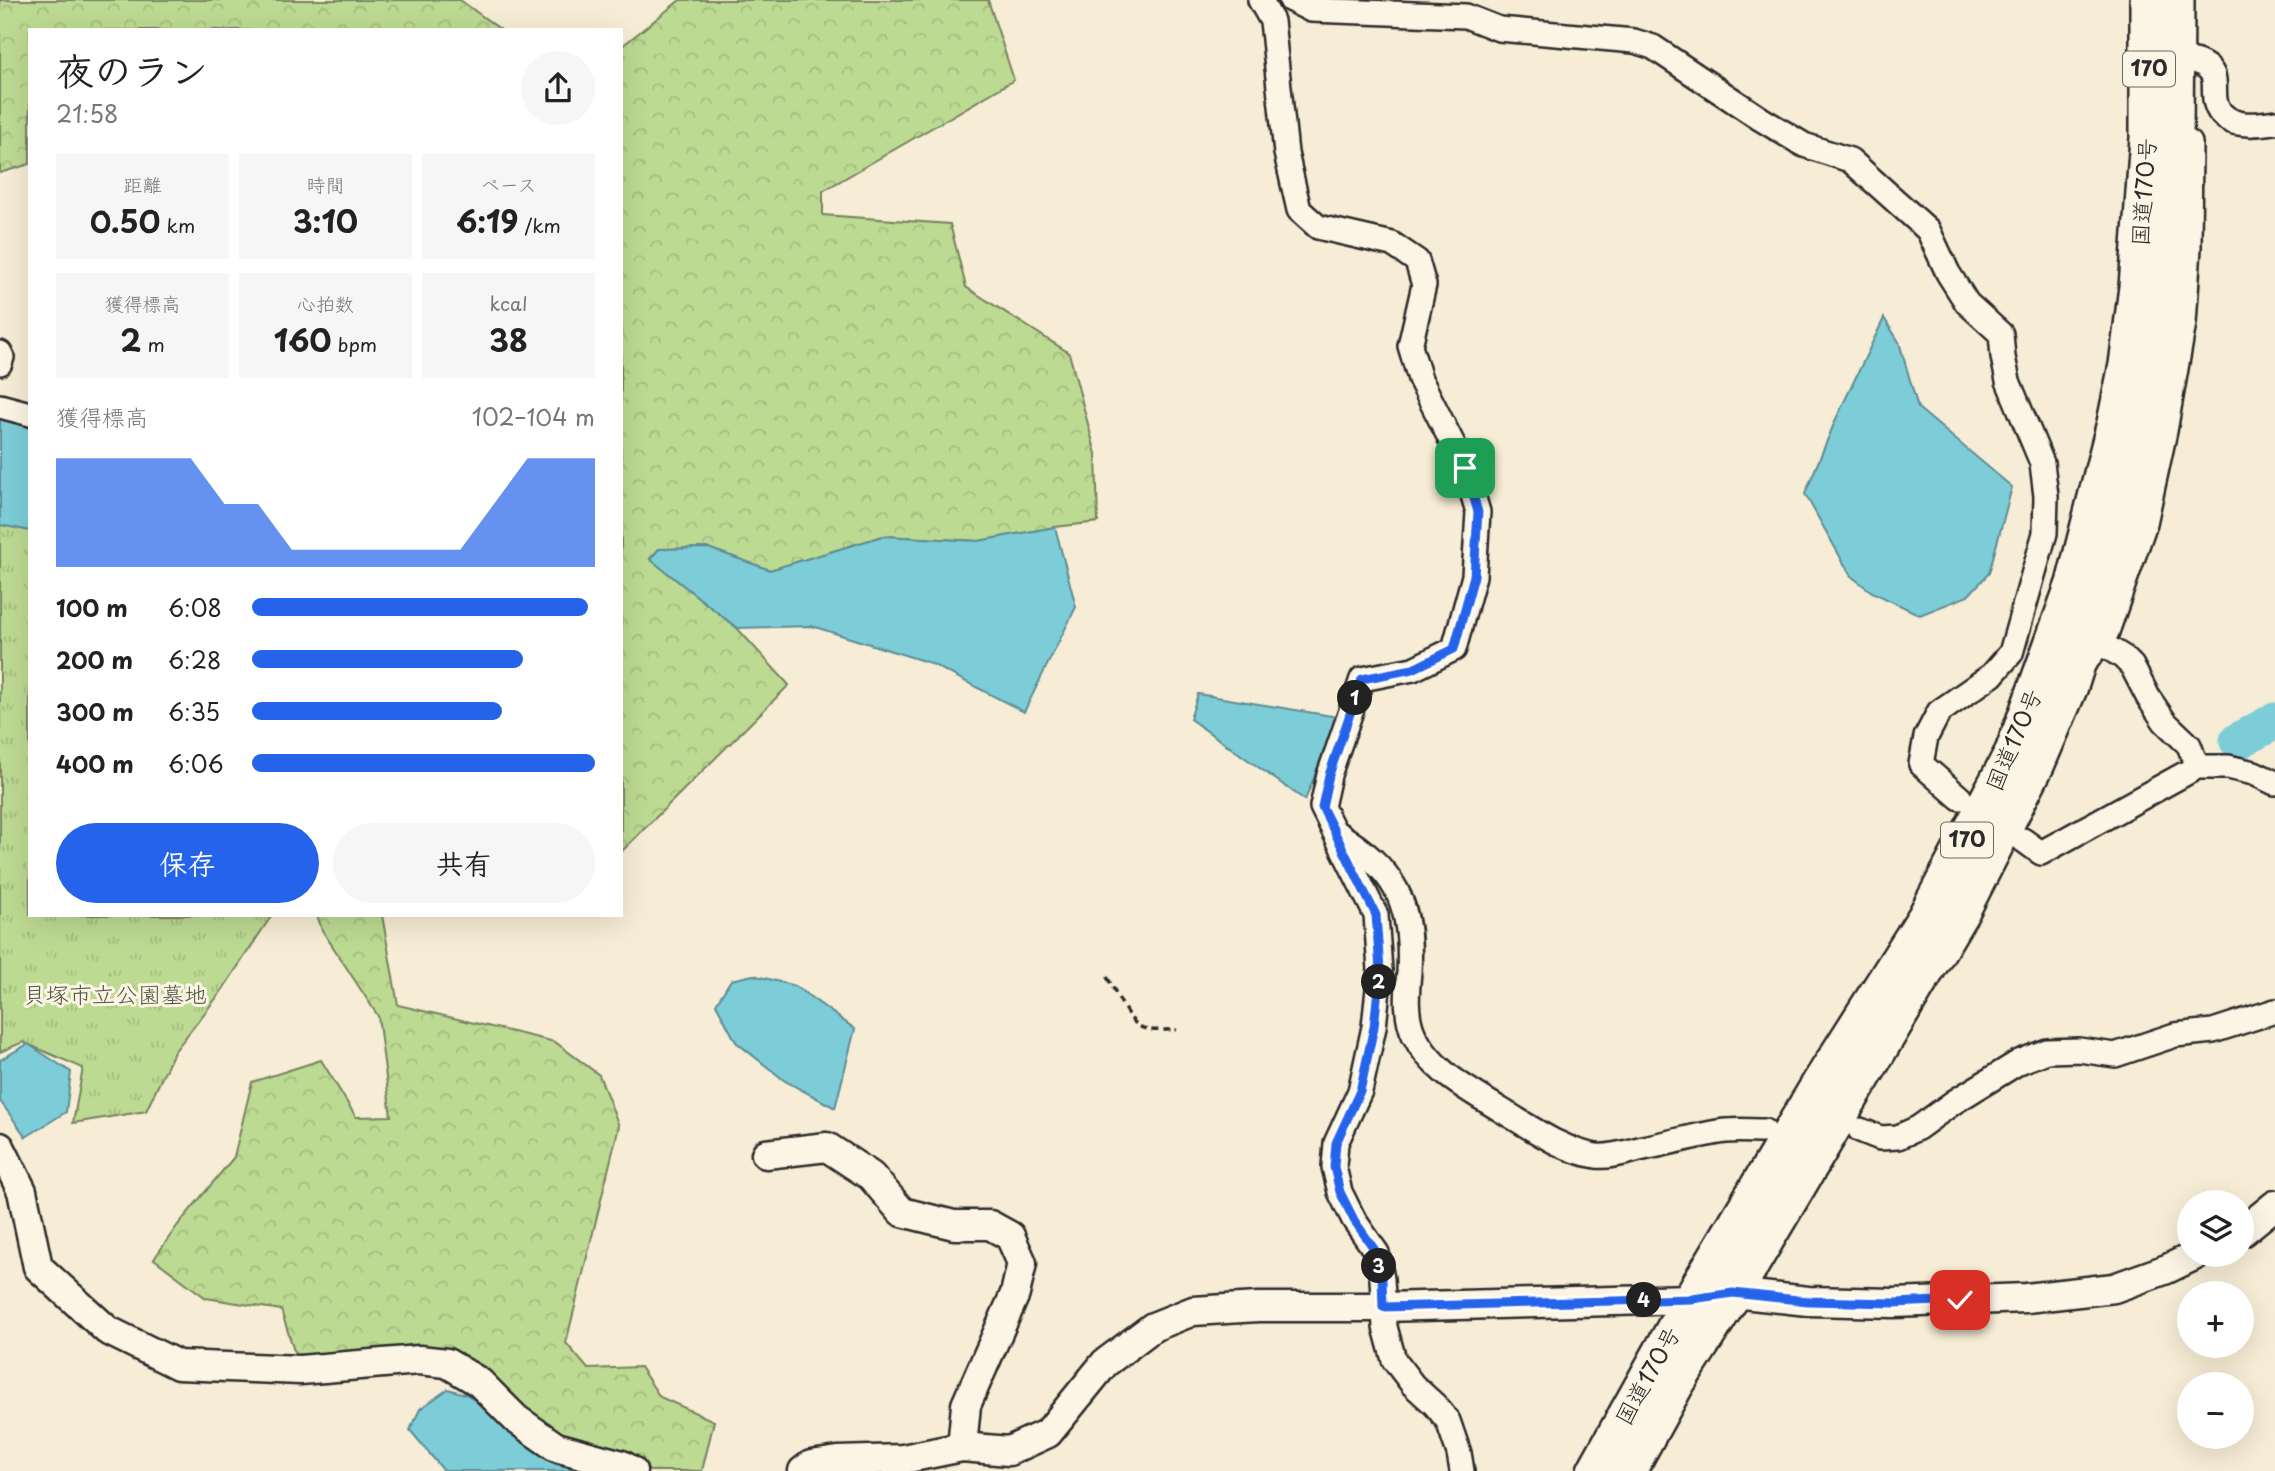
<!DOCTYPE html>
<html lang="ja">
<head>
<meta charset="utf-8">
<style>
	:root { --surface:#fff; --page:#f6f6f6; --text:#222; --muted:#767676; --accent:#2563eb }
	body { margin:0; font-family:"Playpen Sans","Klee One",sans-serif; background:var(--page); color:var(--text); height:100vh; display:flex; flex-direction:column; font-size:26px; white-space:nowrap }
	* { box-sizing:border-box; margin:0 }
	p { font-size:23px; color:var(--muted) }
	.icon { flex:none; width:38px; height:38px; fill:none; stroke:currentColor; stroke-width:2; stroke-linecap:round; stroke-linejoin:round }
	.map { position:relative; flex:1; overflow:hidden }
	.side { position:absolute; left:28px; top:28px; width:595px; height:889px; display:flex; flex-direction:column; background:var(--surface); border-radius:0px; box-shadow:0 7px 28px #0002 }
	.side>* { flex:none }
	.tools { position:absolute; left:2177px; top:1190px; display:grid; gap:14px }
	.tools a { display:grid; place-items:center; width:77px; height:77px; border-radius:50%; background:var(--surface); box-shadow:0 7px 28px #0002; font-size:35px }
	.pin { position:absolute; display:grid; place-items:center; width:60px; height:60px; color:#fff; margin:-30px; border-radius:14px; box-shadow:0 4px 10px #0006 }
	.km { position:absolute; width:35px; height:35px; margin:-18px; border-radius:50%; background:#222; color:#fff; font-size:19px; line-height:35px; text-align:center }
	.round { display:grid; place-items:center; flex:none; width:74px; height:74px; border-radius:37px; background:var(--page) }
	.overview { display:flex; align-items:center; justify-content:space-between; height:119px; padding:0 28px }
	h1 { font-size:38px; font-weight:700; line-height:52px }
	.stats { display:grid; grid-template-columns:repeat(3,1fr); gap:10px; height:119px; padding:7px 28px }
	.stats div { display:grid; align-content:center; border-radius:0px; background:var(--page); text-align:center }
	.stats b { font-size:30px; font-weight:700 }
	.stats small { font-size:19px; font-weight:400 }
	.stats p { font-size:19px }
	.chart { height:196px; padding:14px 28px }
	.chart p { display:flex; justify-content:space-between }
	.chart svg { width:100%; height:126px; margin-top:7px; fill:var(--accent); opacity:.7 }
	.action { display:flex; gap:14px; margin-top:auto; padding:14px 28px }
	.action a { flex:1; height:80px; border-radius:42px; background:var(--accent); color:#fff; font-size:28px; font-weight:700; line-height:80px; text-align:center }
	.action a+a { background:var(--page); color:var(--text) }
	ul { padding:0 28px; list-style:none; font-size:23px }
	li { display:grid; grid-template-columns:112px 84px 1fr; align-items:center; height:52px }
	li i { height:18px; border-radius:9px; background:var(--accent) }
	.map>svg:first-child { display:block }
</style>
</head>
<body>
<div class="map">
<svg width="2275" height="1471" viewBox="0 0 2275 1471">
	<defs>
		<pattern id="forest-crowns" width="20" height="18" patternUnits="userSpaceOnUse" patternTransform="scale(1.75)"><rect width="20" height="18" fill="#bdda92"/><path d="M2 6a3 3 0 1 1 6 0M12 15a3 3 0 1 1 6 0" fill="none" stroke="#a3bb7e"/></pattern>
		<pattern id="park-tufts" width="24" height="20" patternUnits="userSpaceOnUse" patternTransform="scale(1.75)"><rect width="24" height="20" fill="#bdda92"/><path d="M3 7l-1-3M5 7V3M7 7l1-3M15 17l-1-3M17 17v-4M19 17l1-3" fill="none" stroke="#a3bb7e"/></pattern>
	</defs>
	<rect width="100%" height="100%" fill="#f7ecd5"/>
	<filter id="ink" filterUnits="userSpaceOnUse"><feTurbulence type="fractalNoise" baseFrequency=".0143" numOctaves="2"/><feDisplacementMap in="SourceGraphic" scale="14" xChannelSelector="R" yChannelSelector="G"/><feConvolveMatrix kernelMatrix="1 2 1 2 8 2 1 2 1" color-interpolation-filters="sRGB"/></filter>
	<g filter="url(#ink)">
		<g fill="url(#forest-crowns)" stroke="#74825e" stroke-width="2">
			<polygon points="0,0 460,0 501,30 30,30 30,164 0,173"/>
			<polygon points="680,0 988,0 1014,80 823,191 823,215 950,224 966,287 1069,353 1096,454 1098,522 1055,527 979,541 883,536 770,570 708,548 659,549 650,559 737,628 789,685 621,852 621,47"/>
			<polygon points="317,915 382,915 398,1005 555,1042 599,1075 619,1126 566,1343 588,1369 640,1367 660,1397 714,1421 702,1471 650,1471 615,1447 556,1447 447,1363 300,1370 281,1310 206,1298 154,1259 177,1226 234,1157 252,1082 321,1060 356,1117 391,1116 378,1016 322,930"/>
		</g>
		<polygon fill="url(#park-tufts)" stroke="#74825e" stroke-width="2" points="0,415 30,424 30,915 272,915 221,992 174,1052 146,1111 73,1123 83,1068 23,1042 0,1052"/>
		<g fill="#7dcdd8" stroke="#5c8c93" stroke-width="2">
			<polygon points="1884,318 1899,342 1918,408 2012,487 1989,573 1968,596 1920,615 1872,592 1851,576 1805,494 1836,419"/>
			<polygon points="0,418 30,425 30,531 0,525"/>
			<polygon points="1055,527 1076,607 1024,712 930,663 812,626 737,628 650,559 659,549 708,548 770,570 883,536 979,541"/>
			<polygon points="1198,694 1338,717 1305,800 1190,719"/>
			<polygon points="753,975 795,986 855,1029 835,1108 785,1081 736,1042 716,1004 731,980"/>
			<polygon points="28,1044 71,1072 66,1112 26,1137 0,1101 0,1060"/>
			<polygon points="448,1389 468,1395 555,1464 582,1471 444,1471 410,1430 420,1409"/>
		</g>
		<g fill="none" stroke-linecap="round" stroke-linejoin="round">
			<polyline stroke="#7dcdd8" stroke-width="37" points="2238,741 2275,721"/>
			<g stroke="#2b2b2b" stroke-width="28">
				<g id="minor">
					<polyline points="1260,0 1272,21 1286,153 1299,210 1318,227 1392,244 1417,261 1424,285 1410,346 1420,379 1465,468 1478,512 1474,576 1454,649 1413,669 1362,679 1329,775 1322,807 1376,915 1380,970 1374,1027 1360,1091 1336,1143 1334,1167 1340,1192 1354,1220 1377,1253 1382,1279 1385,1327 1394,1360 1413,1385 1435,1405 1448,1421 1459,1453 1462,1471"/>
					<polyline points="1291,0 1311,10 1466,16 1499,29 1634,41 1653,47 1761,119 1804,145 1850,160 1928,230 1948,273 1967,303 2001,334 2003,357 2008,381 2042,463 2046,496 2045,533 2011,653 1992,675 1939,712 1926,737 1921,764 1960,798"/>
					<path d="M2190,60C2199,62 2209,66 2213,75C2216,84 2213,95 2216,104C2224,129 2255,125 2275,122"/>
					<polyline points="0,353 2,357 0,363"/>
					<polyline points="0,406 30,414"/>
					<polyline points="2099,642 2123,657 2132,666 2148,697 2165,722 2189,745 2197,767"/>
					<polyline points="2088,659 2107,632 2145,523 2165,431 2184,323 2189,248 2190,143"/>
					<path d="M1335,832C1395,869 1413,902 1409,972C1407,993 1405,1016 1414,1035C1432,1072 1468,1089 1501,1110C1530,1127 1563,1151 1596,1156C1612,1158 1633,1150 1648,1147C1674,1142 1700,1134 1726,1131C1739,1130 1751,1131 1764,1131"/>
					<polyline points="2023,840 2041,853 2197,767 2228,767 2254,773 2275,783"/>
					<polyline points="1860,1130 1880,1138 1898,1137 1918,1128 1954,1102 2019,1062 2047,1051 2079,1050 2115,1055 2175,1035 2213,1031 2275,1011"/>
				</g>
			</g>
			<g stroke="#2b2b2b" stroke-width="33">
				<g id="tertiary">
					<polyline points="0,1147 22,1191 38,1267 107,1330 178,1365 300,1370 419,1360 447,1363 479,1382 516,1419 556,1447 622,1465 632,1471"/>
					<polyline points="766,1154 827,1147 871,1176 902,1212 954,1225 990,1225 1010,1236 1022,1263 1015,1294 966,1405 962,1447"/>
					<polyline points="2242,1232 2275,1205"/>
					<polyline points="803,1471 811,1465 838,1461 903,1459 962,1447 1009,1451 1048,1433 1105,1363 1153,1327 1193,1311 1258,1307 1383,1307 1692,1299 1733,1293 1808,1301 1894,1303 2026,1298 2114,1288 2167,1269 2196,1255"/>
				</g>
			</g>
			<g stroke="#2b2b2b" stroke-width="42">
				<g id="trunk">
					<polyline points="1596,1471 1692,1299 1820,1085 1926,918 2014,752 2075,584 2116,423 2128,365 2138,287 2149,138 2149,0"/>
					<polyline points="1627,1471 1675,1384 1733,1293 1961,910 2036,763 2069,686 2108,565 2143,424 2155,361 2174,136 2175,0"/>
				</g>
			</g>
			<path stroke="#2b2b2b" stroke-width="3.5" stroke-dasharray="7 5" stroke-linecap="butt" d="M1107,977C1116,991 1128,1023 1143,1028C1153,1032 1167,1029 1177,1030"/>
			<use href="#minor" stroke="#fcf5e5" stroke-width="23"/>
			<use href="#tertiary" stroke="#fcf5e5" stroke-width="28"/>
			<use href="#trunk" stroke="#fcf5e5" stroke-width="37"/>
		</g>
	</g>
	<g fill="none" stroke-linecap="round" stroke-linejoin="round" filter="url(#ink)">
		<g stroke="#fff" stroke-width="14">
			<polyline id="route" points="1465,468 1478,512 1474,576 1454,649 1413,669 1362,679 1329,775 1322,807 1376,915 1380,970 1374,1027 1360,1091 1336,1143 1334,1167 1340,1192 1354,1220 1377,1253 1382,1279 1383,1307 1692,1299 1733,1293 1808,1301 1894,1303 1960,1300"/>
		</g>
		<use href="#route" stroke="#2563eb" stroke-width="9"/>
	</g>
	<g text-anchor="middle" stroke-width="6" stroke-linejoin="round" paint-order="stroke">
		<g fill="#fcf5e5" stroke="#6a6863" stroke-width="2">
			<rect x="2123" y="51.5" width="52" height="35" rx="5"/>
			<rect x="1941" y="822.5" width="52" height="35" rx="5"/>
		</g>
		<g font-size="21" font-weight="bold" fill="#2b2b2b">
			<text x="2149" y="76">170</text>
			<text x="1967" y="847">170</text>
		</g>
		<g font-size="23" fill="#2b2b2b" stroke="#fcf5e5">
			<text transform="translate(2144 192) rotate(-86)" y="8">国道170号</text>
			<text transform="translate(2014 740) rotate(-67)" y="8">国道170号</text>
			<text transform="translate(1648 1376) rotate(-61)" y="8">国道170号</text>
		</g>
		<g font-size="23" fill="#505745" stroke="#fcf5e5">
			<text x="115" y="1003">貝塚市立公園墓地</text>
		</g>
	</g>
</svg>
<div class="tools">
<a><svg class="icon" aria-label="layers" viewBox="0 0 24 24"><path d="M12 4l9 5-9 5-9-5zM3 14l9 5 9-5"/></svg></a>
<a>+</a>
<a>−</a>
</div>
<div class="pin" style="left:1465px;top:468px;background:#1e9e55"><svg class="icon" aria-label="arrive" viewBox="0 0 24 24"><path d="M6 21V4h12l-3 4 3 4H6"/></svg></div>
<div class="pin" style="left:1960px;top:1300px;background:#d93025"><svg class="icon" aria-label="check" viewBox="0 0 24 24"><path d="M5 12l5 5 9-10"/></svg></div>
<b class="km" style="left:1355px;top:698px">1</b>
<b class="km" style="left:1379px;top:982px">2</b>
<b class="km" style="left:1379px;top:1266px">3</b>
<b class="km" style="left:1644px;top:1300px">4</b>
<section class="side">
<div class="overview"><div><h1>夜のラン</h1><p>21:58</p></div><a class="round"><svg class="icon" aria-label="share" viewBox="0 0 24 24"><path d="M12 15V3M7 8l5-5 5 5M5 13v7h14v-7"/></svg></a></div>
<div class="stats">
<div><p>距離</p><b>0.50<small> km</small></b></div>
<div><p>時間</p><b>3:10</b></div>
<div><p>ペース</p><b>6:19<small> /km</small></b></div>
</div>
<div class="stats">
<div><p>獲得標高</p><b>2<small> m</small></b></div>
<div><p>心拍数</p><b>160<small> bpm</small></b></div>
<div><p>kcal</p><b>38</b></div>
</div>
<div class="chart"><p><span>獲得標高</span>102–104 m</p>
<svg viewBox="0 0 160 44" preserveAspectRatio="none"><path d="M0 44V6L10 6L20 6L30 6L40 6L50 22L60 22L70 38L80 38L90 38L100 38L110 38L120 38L130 22L140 6L150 6L160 6V44z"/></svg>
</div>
<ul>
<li><b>100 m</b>6:08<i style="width:98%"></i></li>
<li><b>200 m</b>6:28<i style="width:79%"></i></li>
<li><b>300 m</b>6:35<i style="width:73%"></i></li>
<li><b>400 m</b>6:06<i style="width:100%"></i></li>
</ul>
<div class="action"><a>保存</a><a>共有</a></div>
</section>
</div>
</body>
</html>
